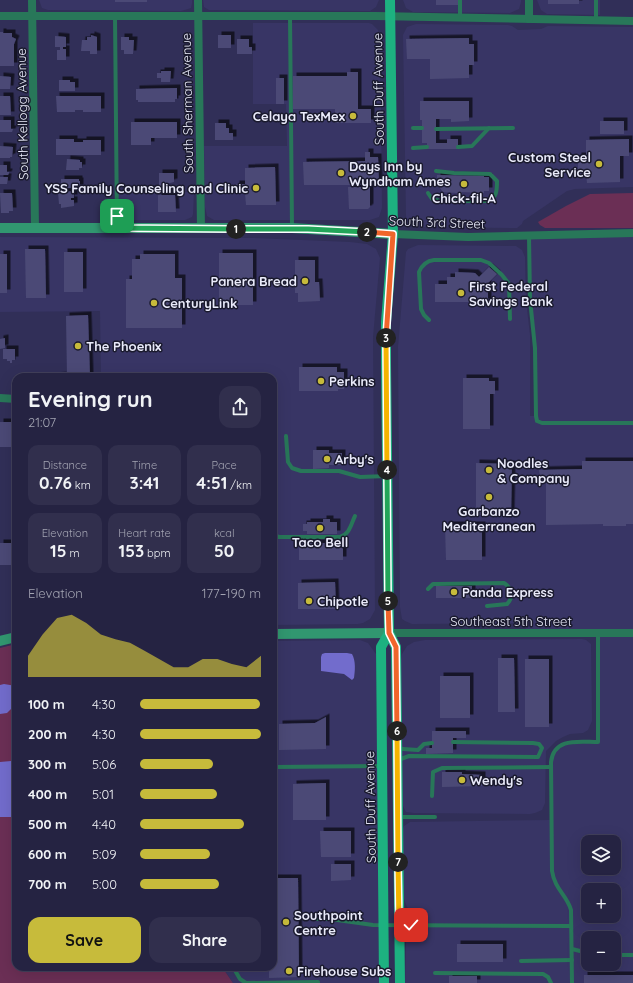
<!DOCTYPE html>
<html lang="en">
<head>
<meta charset="utf-8">
<style>
	:root { --surface:#252342; --page:#312f4d; --text:#f1f3f6; --muted:#a3a4b2; --line:#42405b; --accent:#c7bb3b }
	body { margin:0; font-family:Quicksand,sans-serif; background:var(--page); color:var(--text); height:100vh; display:flex; flex-direction:column; font-size:15px; white-space:nowrap }
	* { box-sizing:border-box; margin:0 }
	p { font-size:13px; color:var(--muted) }
	.icon { flex:none; width:22px; height:22px; fill:none; stroke:currentColor; stroke-width:2; stroke-linecap:round; stroke-linejoin:round }
	.map { position:relative; flex:1; overflow:hidden }
	.drawer { position:absolute; left:12px; top:373px; width:265px; height:598px; display:flex; flex-direction:column; background:var(--surface); border-radius:12px; box-shadow:0 4px 16px #0002,0 0 0 1px var(--line) }
	.drawer>* { flex:none }
	.fabs { position:absolute; left:581px; top:835px; display:grid; gap:8px }
	.fabs a { display:grid; place-items:center; width:40px; height:40px; border-radius:8px; background:var(--surface); box-shadow:0 4px 16px #0002,0 0 0 1px var(--line); font-size:20px }
	.pin { position:absolute; display:grid; place-items:center; width:34px; height:34px; color:#fff; margin:-17px; border-radius:8px; box-shadow:0 2px 6px #0006 }
	.km { position:absolute; width:20px; height:20px; margin:-10px; border-radius:50%; background:#222; color:#fff; font-size:11px; line-height:20px; text-align:center }
	.round { display:grid; place-items:center; flex:none; width:42px; height:42px; border-radius:12px; background:var(--page) }
	.head { display:flex; align-items:center; justify-content:space-between; height:68px; padding:0 16px }
	h1 { font-size:22px; font-weight:800; line-height:30px }
	.metrics { display:grid; grid-template-columns:repeat(3,1fr); gap:6px; height:68px; padding:4px 16px }
	.metrics div { display:grid; align-content:center; border-radius:10px; background:var(--page); text-align:center }
	.metrics b { font-size:17px; font-weight:800 }
	.metrics small { font-size:11px; font-weight:400 }
	.metrics p { font-size:11px }
	.chart { height:112px; padding:8px 16px }
	.chart p { display:flex; justify-content:space-between }
	.chart svg { width:100%; height:72px; margin-top:4px; fill:var(--accent); opacity:.7 }
	.action { display:flex; gap:8px; margin-top:auto; padding:8px 16px }
	.action a { flex:1; height:46px; border-radius:12px; background:var(--accent); color:#111; font-size:16px; font-weight:800; line-height:46px; text-align:center }
	.action a+a { background:var(--page); color:var(--text) }
	ul { padding:0 16px; list-style:none; font-size:13px }
	li { display:grid; grid-template-columns:64px 48px 1fr; align-items:center; height:30px }
	li i { height:10px; border-radius:5px; background:var(--accent) }
	.map>svg:first-child { display:block }
</style>
</head>
<body>
<div class="map">
<svg width="633" height="983" viewBox="0 0 633 983">
	<defs>
		<filter id="shadow"><feDropShadow dx="3.5" dy="-3.5" stdDeviation="0" flood-color="#0009"/></filter>
	</defs>
	<rect width="100%" height="100%" fill="#312f58"/>
	<g fill="#383565" fill-rule="evenodd">
		<polygon points="39,0 192,0 192,3 191,8 188,9 181,11 48,10 42,8"/>
		<polygon points="203,0 379,0 376,7 370,11 365,11 209,10 204,7"/>
		<polygon points="403,0 521,0 521,2 519,9 510,13 413,12 406,8"/>
		<polygon points="537,0 600,0 600,15 547,14 541,10"/>
		<polygon points="253,23 369,23 372,24 378,30 381,106 382,208 379,217 370,220 214,220 207,216 205,207 204,146 287,146 286,104 253,104"/>
		<polygon points="416,24 508,25 512,26 518,30 541,29 548,26 633,27 633,187 575,189 567,191 523,221 522,224 517,228 418,227 411,225 407,220 406,216 403,35 407,27"/>
		<polygon points="118,192 194,192 193,214 192,217 185,220 118,220"/>
		<path d="M633,233V983H405L406,941L409,936L414,932L424,930V916L418,915L411,911L407,907L404,899L403,829L404,826L410,822L550,820L551,756L562,745L598,742V633H526V623L412,624L405,621L402,619L400,607L398,347L406,252L408,249L418,245L511,246H516L522,250L525,257L526,300L530,335V416H535L529,236ZM588,842H614V868H588ZM588,890H614V916H588ZM588,938H614V964H588Z"/>
		<polygon points="0,237 254,238 350,242 367,244 376,249 380,258 373,337 375,610 370,619 363,623 358,624 273,625 273,377 101,377 100,311 0,312"/>
		<polygon points="582,639 586,640 591,644 592,721 588,730 583,733 570,734 563,737 556,741 546,751 545,803 542,810 535,813 530,814 414,813 406,812 402,804 401,660 402,654 407,646 414,642 425,640"/>
		<polygon points="360,640 368,643 376,654 379,983 233,983 222,967 273,967 273,641"/>
	</g>
	<g fill="#6b2f55">
		<polygon points="633,193 633,228 545,228 540,225 538,222 566,206 590,194"/>
		<polygon points="16,644 16,967 222,967 233,983 0,983 0,648"/>
	</g>
	<g fill="#726ccc">
		<path d="M325,653H347L352,654C356,661 355,671 354,678L352,680L344,674L321,671V657L322,654Z"/>
		<polygon points="4,684 16,686 16,704 7,713 0,714 0,685"/>
		<polygon points="11,761 16,763 16,816 12,817 0,817 0,762"/>
	</g>
	<g fill="#4b4a76" filter="url(#shadow)">
		<rect x="115" y="0" width="32" height="2"/>
		<rect x="436" y="0" width="22" height="5"/>
		<rect x="548" y="0" width="31" height="4"/>
		<polygon points="0,32 3,32 3,33 12,33 12,37 16,39 14,44 14,66 0,66"/>
		<polygon points="91,35 97,37 97,54 90,54 90,51 81,51 82,40 87,40 87,37 91,37"/>
		<rect x="218" y="35" width="13" height="13"/>
		<polygon points="55,36 66,37 66,47 63,47 63,49 66,49 66,60 57,60 57,50 60,50 60,47 55,47"/>
		<polygon points="121,37 129,37 129,40 134,40 133,54 124,54 124,50 121,50"/>
		<polygon points="469,38 469,44 474,44 474,65 469,65 469,78 430,79 430,59 407,59 406,39"/>
		<polygon points="237,39 249,39 249,47 252,47 252,54 237,54"/>
		<polygon points="161,71 171,71 170,82 161,82 161,78 157,78 157,73 161,73"/>
		<polygon points="347,72 358,72 358,109 371,109 371,123 335,123 335,109 293,109 293,76 347,76"/>
		<polygon points="0,76 11,77 10,89 0,89"/>
		<rect x="276" y="78" width="8" height="26"/>
		<polygon points="59,80 70,80 70,82 75,82 75,91 59,91"/>
		<polygon points="177,88 177,99 175,99 175,102 138,102 138,100 136,100 136,89"/>
		<polygon points="0,96 10,96 11,115 0,115"/>
		<polygon points="56,96 101,96 101,112 83,112 83,110 75,110 75,112 57,112"/>
		<polygon points="420,101 469,101 469,121 451,122 451,119 436,119 436,143 447,143 447,139 458,139 458,149 427,149 427,143 422,143 422,120 420,120"/>
		<polygon points="0,120 11,120 11,129 13,129 12,132 0,132"/>
		<rect x="600" y="121" width="24" height="13"/>
		<polygon points="131,122 177,122 177,138 151,138 151,145 131,145"/>
		<polygon points="215,123 226,123 226,128 229,128 229,133 233,133 233,140 215,140"/>
		<polygon points="56,139 74,139 74,142 83,142 83,140 101,140 101,155 56,155"/>
		<polygon points="629,139 629,156 620,156 620,182 587,183 586,172 578,172 578,156 586,156 586,140"/>
		<polygon points="0,146 13,147 12,157 10,157 10,158 0,158"/>
		<polygon points="365,152 370,152 370,157 378,157 379,185 304,185 303,162 365,161"/>
		<polygon points="67,159 80,160 80,162 82,162 82,168 79,168 79,170 66,170"/>
		<polygon points="0,165 7,165 7,172 9,172 9,173 8,175 0,175"/>
		<polygon points="275,167 276,205 246,205 245,193 236,193 236,184 245,184 245,168"/>
		<polygon points="159,173 174,173 174,182 166,184 166,187 159,187"/>
		<polygon points="437,175 484,176 484,177 489,177 489,191 484,191 484,193 462,192 460,195 457,195 457,193 443,192 440,188 439,182 437,182"/>
		<polygon points="0,177 8,177 7,184 0,184"/>
		<polygon points="61,179 79,179 79,181 80,181 80,188 61,188"/>
		<polygon points="348,187 370,187 370,207 368,209 349,209"/>
		<polygon points="74,191 74,198 71,198 71,200 74,200 74,206 61,208 61,204 59,204 58,192"/>
		<polygon points="0,193 12,193 13,211 9,211 9,213 1,213"/>
		<polygon points="158,195 175,195 176,212 158,212"/>
		<polygon points="25,249 45,249 46,298 26,298"/>
		<rect x="64" y="252" width="19" height="40"/>
		<rect x="219" y="253" width="34" height="52"/>
		<rect x="0" y="254" width="7" height="39"/>
		<polygon points="140,254 175,254 175,278 182,278 182,328 126,328 126,279 132,279 132,259 140,259"/>
		<polygon points="295,260 315,260 315,282 319,282 320,301 298,302 298,293 295,293"/>
		<polygon points="489,267 497,274 488,283 488,302 435,302 435,284 447,284 447,277 455,277 455,272 475,273 479,277"/>
		<polygon points="88,315 90,377 57,377 57,376 67,375 66,316"/>
		<polygon points="5,338 5,348 0,349 0,339"/>
		<polygon points="3,349 15,349 15,360 12,360 12,363 10,363 10,361 7,361 7,359 3,359"/>
		<polygon points="299,367 337,367 337,372 344,372 344,389 338,389 338,391 299,391"/>
		<polygon points="463,378 489,378 489,381 495,381 495,394 490,394 490,429 463,429"/>
		<rect x="0" y="422" width="16" height="25"/>
		<polygon points="313,450 329,450 329,453 342,453 342,465 329,465 329,468 313,469"/>
		<polygon points="582,461 633,461 633,524 626,524 626,526 603,526 603,524 546,525 546,478 540,478 539,470 582,469"/>
		<polygon points="476,463 512,464 511,515 476,515"/>
		<polygon points="323,519 330,519 330,522 337,522 337,534 307,534 307,531 303,531 303,524 307,524 307,522 323,522"/>
		<polygon points="445,525 482,525 482,560 446,560"/>
		<rect x="0" y="543" width="16" height="22"/>
		<rect x="299" y="543" width="44" height="17"/>
		<polygon points="335,582 336,609 298,609 298,583"/>
		<rect x="436" y="586" width="36" height="12"/>
		<polygon points="498,658 514,658 515,712 498,712"/>
		<rect x="525" y="659" width="24" height="68"/>
		<rect x="440" y="676" width="30" height="42"/>
		<polygon points="326,717 326,749 279,750 279,724 315,723"/>
		<polygon points="432,731 466,731 466,738 453,738 453,753 426,754 426,748 432,748"/>
		<polygon points="442,772 462,772 462,774 482,775 482,786 442,787"/>
		<polygon points="326,783 326,820 293,820 293,784"/>
		<polygon points="320,831 351,831 351,857 321,857"/>
		<polygon points="331,864 351,864 351,880 331,881"/>
		<polygon points="273,878 298,878 299,977 269,978 269,967 273,967"/>
		<rect x="457" y="944" width="46" height="18"/>
		<rect x="584" y="975" width="49" height="8"/>
		<rect x="449" y="976" width="28" height="7"/>
	</g>
	<g fill="none" stroke-linecap="round" stroke-linejoin="round">
		<g stroke="#287759" stroke-width="4">
			<polyline points="460,0 460,17"/>
			<polyline points="115,16 117,228"/>
			<polyline points="290,16 292,228"/>
			<polyline points="596,20 596,0"/>
			<polyline points="413,128 422,128"/>
			<polyline points="436,129 513,128"/>
			<polyline points="458,147 472,146 489,128"/>
			<polyline points="413,148 427,147"/>
			<path d="M428,193L432,199L441,201H487C497,199 497,190 497,181L490,174L454,173L436,171"/>
			<polyline points="529,236 530,299 535,348 536,416 537,421 542,423 633,423"/>
			<path d="M429,320L424,315L421,309L419,272C422,265 426,261 434,260H481L489,263L502,275L509,284L510,319"/>
			<polyline points="286,436 288,462 292,468 301,471 339,471 360,477 387,476"/>
			<path d="M273,535L279,537H340C350,534 351,524 355,516"/>
			<path d="M428,589L433,584H437L504,583C512,588 514,597 507,604L487,606"/>
			<polyline points="398,747 403,749 418,750 424,744 432,743"/>
			<polyline points="398,760 409,756 538,757 542,748 539,744 533,743 453,742"/>
			<polyline points="273,767 382,766"/>
			<polyline points="432,796 433,772 442,768 551,767"/>
			<polyline points="399,817 435,817"/>
			<polyline points="317,919 330,919 373,925 571,926"/>
			<polyline points="572,949 588,953"/>
			<polyline points="614,955 633,955"/>
			<polyline points="521,961 572,960"/>
			<polyline points="233,967 240,979 246,983 318,982"/>
			<polyline points="435,973 543,974 548,977 551,983"/>
			<path d="M572,983L571,910C567,895 555,890 552,871L551,762C554,737 579,742 598,742V633"/>
		</g>
		<g stroke="#287759" stroke-width="8">
			<polyline points="32,0 35,228"/>
			<polyline points="198,0 201,229"/>
			<polyline points="0,16 376,16 633,21"/>
			<polyline points="529,19 529,0"/>
			<polyline points="393,234 468,237 633,233"/>
			<polyline points="0,398 16,399"/>
			<polyline points="389,633 633,633"/>
		</g>
		<g stroke="#319770" stroke-width="10">
			<polyline points="0,228 292,228 393,234"/>
			<polyline points="273,634 389,633"/>
			<polyline points="0,641 16,637"/>
		</g>
		<g stroke="#1db180" stroke-width="10">
			<polyline points="390,0 393,234 386,322 386,364 389,633 396,647 400,983"/>
			<polyline points="384,983 381,647 389,633"/>
		</g>
	</g>
	<g fill="none" stroke-linecap="round" stroke-linejoin="round">
		<g stroke="#fff" stroke-width="8">
			<polyline id="split-1" points="117,216 117,228 236,229"/>
		</g>
		<g stroke="#fff" stroke-width="8">
			<polyline id="split-2" points="236,229 308,229 367,232"/>
		</g>
		<g stroke="#fff" stroke-width="8">
			<polyline id="split-3" points="367,232 393,234 386,338"/>
		</g>
		<g stroke="#fff" stroke-width="8">
			<polyline id="split-4" points="386,338 387,470"/>
		</g>
		<g stroke="#fff" stroke-width="8">
			<polyline id="split-5" points="387,470 388,601"/>
		</g>
		<g stroke="#fff" stroke-width="8">
			<polyline id="split-6" points="388,601 389,633 396,647 397,731"/>
		</g>
		<g stroke="#fff" stroke-width="8">
			<polyline id="split-7" points="397,731 398,862"/>
		</g>
		<g stroke="#fff" stroke-width="8">
			<polyline id="split-8" points="398,862 399,925 411,925"/>
		</g>
		<use href="#split-1" stroke="#22a559" stroke-width="5"/>
		<use href="#split-2" stroke="#22a559" stroke-width="5"/>
		<use href="#split-3" stroke="#f0652b" stroke-width="5"/>
		<use href="#split-4" stroke="#f5b400" stroke-width="5"/>
		<use href="#split-5" stroke="#22a559" stroke-width="5"/>
		<use href="#split-6" stroke="#f0652b" stroke-width="5"/>
		<use href="#split-7" stroke="#f5b400" stroke-width="5"/>
		<use href="#split-8" stroke="#f5b400" stroke-width="5"/>
	</g>
	<g fill="#c7bb3b" stroke="#1a1a2d" stroke-width="1.5">
		<circle cx="353" cy="116" r="4"/>
		<circle cx="599" cy="164" r="4"/>
		<circle cx="341" cy="173" r="4"/>
		<circle cx="464" cy="184" r="4"/>
		<circle cx="256" cy="188" r="4"/>
		<circle cx="305" cy="281" r="4"/>
		<circle cx="461" cy="293" r="4"/>
		<circle cx="154" cy="303" r="4"/>
		<circle cx="78" cy="346" r="4"/>
		<circle cx="321" cy="381" r="4"/>
		<circle cx="327" cy="459" r="4"/>
		<circle cx="489" cy="470" r="4"/>
		<circle cx="489" cy="497" r="4"/>
		<circle cx="320" cy="528" r="4"/>
		<circle cx="454" cy="592" r="4"/>
		<circle cx="309" cy="601" r="4"/>
		<circle cx="462" cy="780" r="4"/>
		<circle cx="286" cy="922" r="4"/>
		<circle cx="289" cy="971" r="4"/>
	</g>
	<g text-anchor="middle" stroke-width="3" stroke-linejoin="round" paint-order="stroke">
		<g font-size="13" fill="#eaebfb" stroke="#1a1a2d">
			<text transform="translate(378 89) rotate(-91)" y="5">South Duff Avenue</text>
			<text transform="translate(187 103) rotate(-91)" y="5">South Sherman Avenue</text>
			<text transform="translate(22 114) rotate(-91)" y="5">South Kellogg Avenue</text>
			<text transform="translate(437 222) rotate(2)" y="5">South 3rd Street</text>
			<text x="511" y="626">Southeast 5th Street</text>
			<text transform="translate(370 807) rotate(-91)" y="5">South Duff Avenue</text>
		</g>
		<g font-size="13" font-weight="bold" fill="#eaebfb" stroke="#1a1a2d" text-anchor="start">
			<text x="345" y="121" text-anchor="end">Celaya TexMex</text>
			<text x="591" y="162" text-anchor="end">Custom Steel<tspan x="591" dy="15">Service</tspan></text>
			<text x="349" y="171">Days Inn by<tspan x="349" dy="15">Wyndham Ames</tspan></text>
			<text x="248" y="193" text-anchor="end">YSS Family Counseling and Clinic</text>
			<text x="464" y="203" text-anchor="middle">Chick-fil-A</text>
			<text x="297" y="286" text-anchor="end">Panera Bread</text>
			<text x="469" y="291">First Federal<tspan x="469" dy="15">Savings Bank</tspan></text>
			<text x="162" y="308">CenturyLink</text>
			<text x="86" y="351">The Phoenix</text>
			<text x="329" y="386">Perkins</text>
			<text x="335" y="464">Arby's</text>
			<text x="497" y="468">Noodles<tspan x="497" dy="15">&amp; Company</tspan></text>
			<text x="489" y="516" text-anchor="middle">Garbanzo<tspan x="489" dy="15">Mediterranean</tspan></text>
			<text x="320" y="547" text-anchor="middle">Taco Bell</text>
			<text x="462" y="597">Panda Express</text>
			<text x="317" y="606">Chipotle</text>
			<text x="470" y="785">Wendy's</text>
			<text x="294" y="920">Southpoint<tspan x="294" dy="15">Centre</tspan></text>
			<text x="297" y="976">Firehouse Subs</text>
		</g>
	</g>
</svg>
<div class="fabs">
<a><svg class="icon" aria-label="layers" viewBox="0 0 24 24"><path d="M12 4l9 5-9 5-9-5zM3 14l9 5 9-5"/></svg></a>
<a>+</a>
<a>−</a>
</div>
<div class="pin" style="left:117px;top:216px;background:#1e9e55"><svg class="icon" aria-label="arrive" viewBox="0 0 24 24"><path d="M6 21V4h12l-3 4 3 4H6"/></svg></div>
<div class="pin" style="left:411px;top:925px;background:#d93025"><svg class="icon" aria-label="check" viewBox="0 0 24 24"><path d="M5 12l5 5 9-10"/></svg></div>
<b class="km" style="left:236px;top:229px">1</b>
<b class="km" style="left:367px;top:232px">2</b>
<b class="km" style="left:386px;top:338px">3</b>
<b class="km" style="left:387px;top:470px">4</b>
<b class="km" style="left:388px;top:601px">5</b>
<b class="km" style="left:397px;top:731px">6</b>
<b class="km" style="left:398px;top:862px">7</b>
<section class="drawer">
<div class="head"><div><h1>Evening run</h1><p>21:07</p></div><a class="round"><svg class="icon" aria-label="share" viewBox="0 0 24 24"><path d="M12 15V3M7 8l5-5 5 5M5 13v7h14v-7"/></svg></a></div>
<div class="metrics">
<div><p>Distance</p><b>0.76<small> km</small></b></div>
<div><p>Time</p><b>3:41</b></div>
<div><p>Pace</p><b>4:51<small> /km</small></b></div>
</div>
<div class="metrics">
<div><p>Elevation</p><b>15<small> m</small></b></div>
<div><p>Heart rate</p><b>153<small> bpm</small></b></div>
<div><p>kcal</p><b>50</b></div>
</div>
<div class="chart"><p><span>Elevation</span>177–190 m</p>
<svg viewBox="0 0 160 44" preserveAspectRatio="none"><path d="M0 44V31L10 18L20 8L30 6L40 11L50 18L60 21L70 23L80 28L90 33L100 38L110 38L120 33L130 33L140 36L150 38L160 31V44z"/></svg>
</div>
<ul>
<li><b>100 m</b>4:30<i style="width:99%"></i></li>
<li><b>200 m</b>4:30<i style="width:100%"></i></li>
<li><b>300 m</b>5:06<i style="width:60%"></i></li>
<li><b>400 m</b>5:01<i style="width:64%"></i></li>
<li><b>500 m</b>4:40<i style="width:86%"></i></li>
<li><b>600 m</b>5:09<i style="width:58%"></i></li>
<li><b>700 m</b>5:00<i style="width:65%"></i></li>
</ul>
<div class="action"><a>Save</a><a>Share</a></div>
</section>
</div>
</body>
</html>
